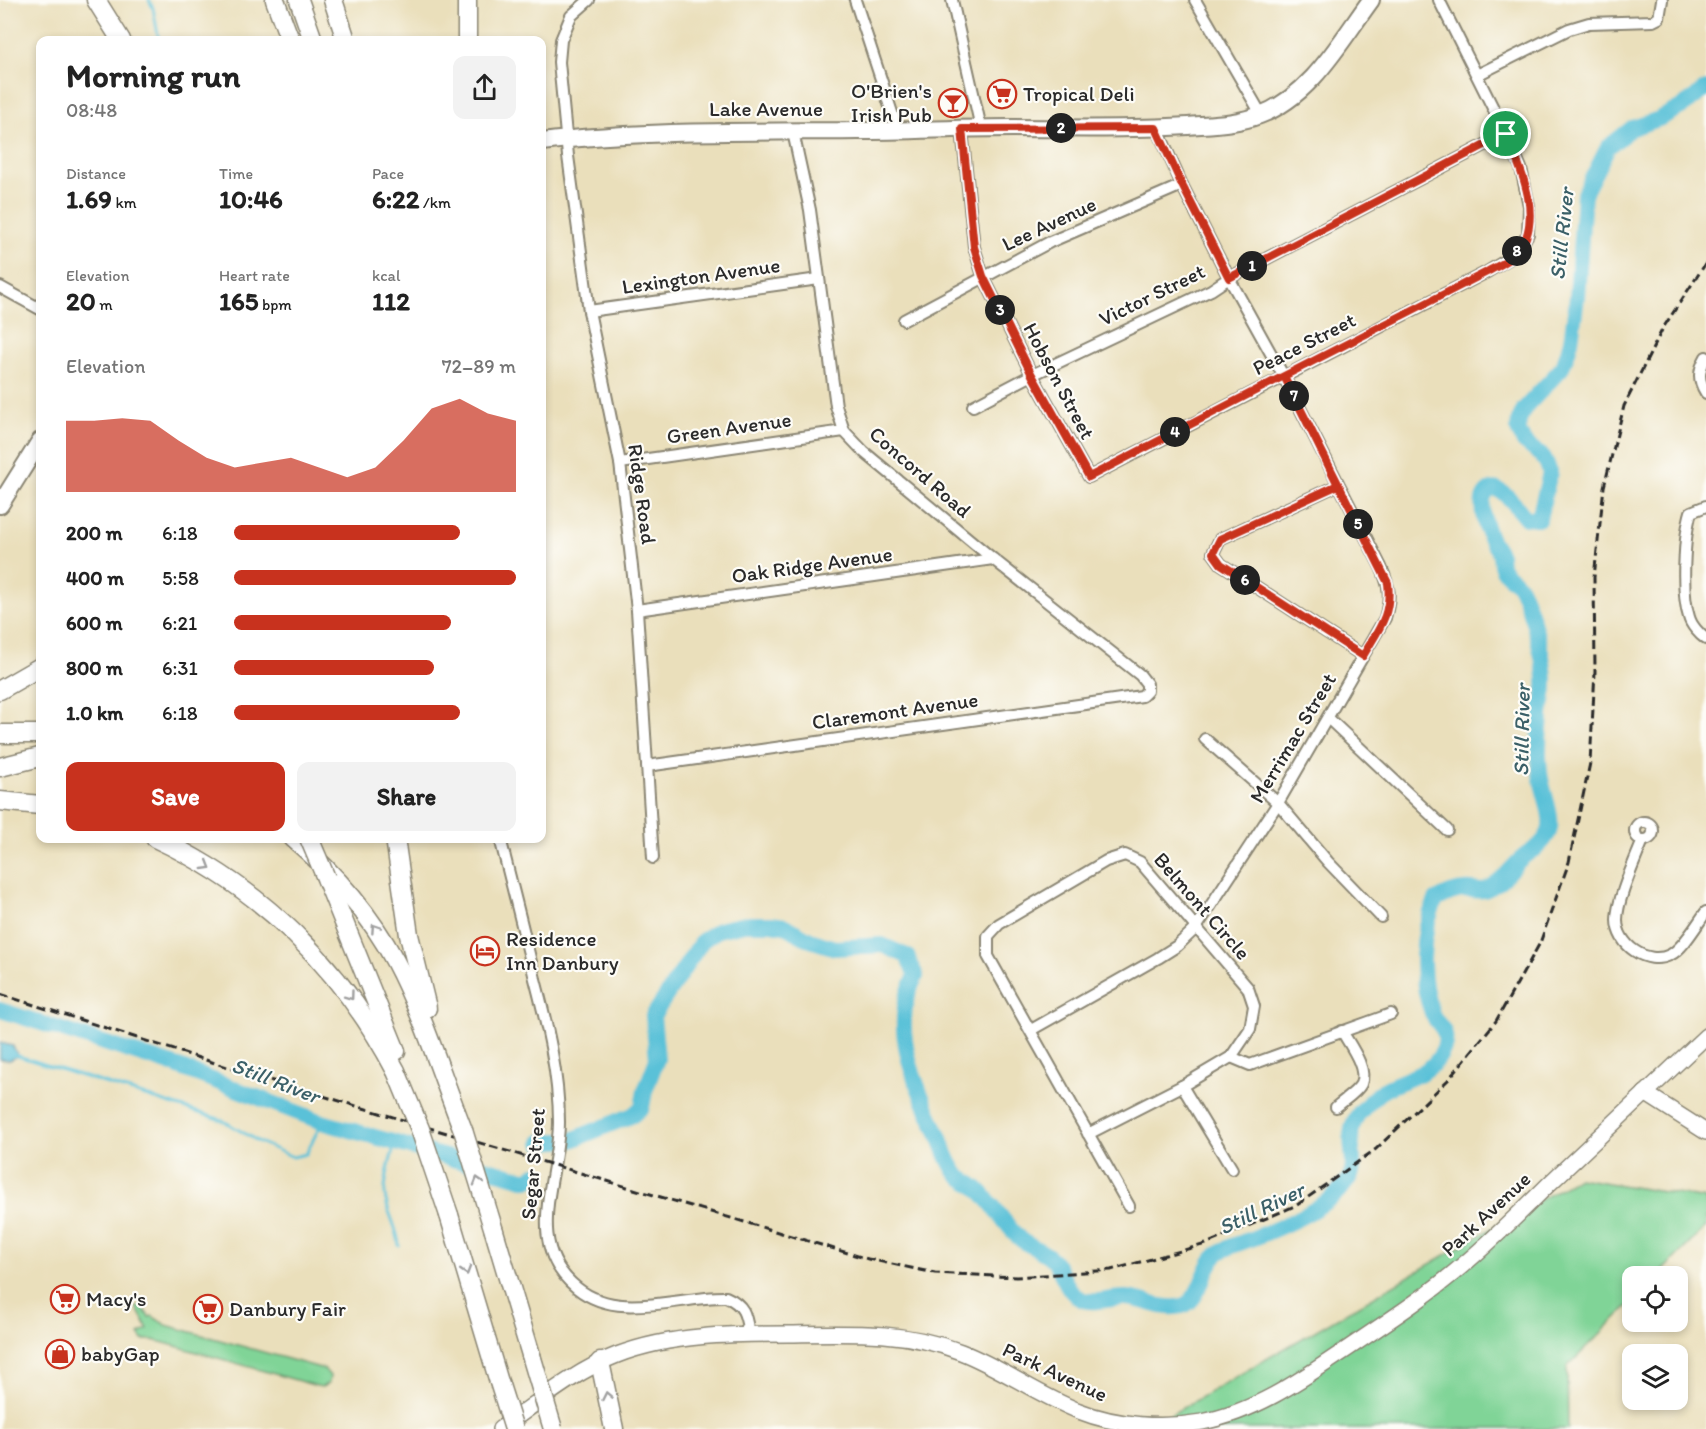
<!DOCTYPE html>
<html lang="en">
<head>
<meta charset="utf-8">
<style>
	:root { --surface:#fff; --page:#f2f2f2; --text:#222; --muted:#767676; --accent:#c8321e }
	body { margin:0; font-family:Itim,sans-serif; background:var(--page); color:var(--text); height:100vh; display:flex; flex-direction:column; font-size:22px; white-space:nowrap }
	* { box-sizing:border-box; margin:0 }
	p { font-size:20px; color:var(--muted) }
	.icon { flex:none; width:33px; height:33px; fill:none; stroke:currentColor; stroke-width:2; stroke-linecap:round; stroke-linejoin:round }
	.map { position:relative; flex:1; overflow:hidden }
	.drawer { position:absolute; left:36px; top:36px; width:510px; height:807px; display:flex; flex-direction:column; background:var(--surface); border-radius:12px; box-shadow:0 3px 9px #0003 }
	.drawer>* { flex:none }
	.tools { position:absolute; left:1622px; top:1266px; display:grid; gap:12px }
	.tools a { display:grid; place-items:center; width:66px; height:66px; border-radius:12px; background:var(--surface); box-shadow:0 3px 9px #0003; font-size:30px }
	.pin { position:absolute; display:grid; place-items:center; width:51px; height:51px; color:#fff; margin:-26px; border:3px solid #fff; border-radius:50%; box-shadow:0 2px 6px #0007 }
	.km { position:absolute; width:30px; height:30px; margin:-15px; border-radius:50%; background:#222; color:#fff; font-size:16px; line-height:30px; text-align:center }
	.round { display:grid; place-items:center; flex:none; width:63px; height:63px; border-radius:12px; background:var(--page) }
	.head { display:flex; align-items:center; justify-content:space-between; height:102px; padding:0 30px }
	h1 { font-size:33px; font-weight:700; line-height:45px }
	.stats { display:grid; grid-template-columns:repeat(3,1fr); gap:9px; height:102px; padding:6px 30px }
	.stats div { display:grid; align-content:center }
	.stats b { font-size:26px; font-weight:700 }
	.stats small { font-size:16px; font-weight:400 }
	.stats p { font-size:16px }
	.chart { height:168px; padding:12px 30px }
	.chart p { display:flex; justify-content:space-between }
	.chart svg { width:100%; height:108px; margin-top:6px; fill:var(--accent); opacity:.7 }
	.primary-button { display:flex; gap:12px; margin-top:auto; padding:12px 30px }
	.primary-button a { flex:1; height:69px; border-radius:12px; background:var(--accent); color:#fff; font-size:24px; font-weight:700; line-height:69px; text-align:center }
	.primary-button a+a { background:var(--page); color:var(--text) }
	ul { padding:0 30px; list-style:none; font-size:20px }
	li { display:grid; grid-template-columns:96px 72px 1fr; align-items:center; height:45px }
	li i { height:15px; border-radius:8px; background:var(--accent) }
	.map>svg:first-child { display:block }
</style>
</head>
<body>
<div class="map">
<svg width="1706" height="1429" viewBox="0 0 1706 1429">
	<rect width="100%" height="100%" fill="#fdfcf7"/>
	<filter id="ink" filterUnits="userSpaceOnUse"><feTurbulence type="fractalNoise" baseFrequency=".0167" numOctaves="2"/><feDisplacementMap in="SourceGraphic" scale="12" xChannelSelector="R" yChannelSelector="G"/><feConvolveMatrix kernelMatrix="1 2 1 2 8 2 1 2 1" color-interpolation-filters="sRGB"/></filter>
	<filter id="wash" filterUnits="userSpaceOnUse"><feTurbulence type="fractalNoise" baseFrequency=".008" numOctaves="4" result="noise"/><feDisplacementMap in="SourceGraphic" scale="24" xChannelSelector="R" yChannelSelector="G"/><feGaussianBlur stdDeviation="1.35" result="paint"/><feColorMatrix in="noise" values="0 0 0 0 0 0 0 0 0 0 0 0 0 0 0 0 0 1.4 0 .05"/><feComposite in="paint" operator="in"/></filter>
	<g filter="url(#wash)">
		<rect width="100%" height="100%" fill="#eadfbb"/>
		<g fill="#80d497" stroke="#568061" stroke-width="1.5">
			<polygon points="1578,1178 1706,1199 1706,1227 1657,1276 1632,1276 1632,1302 1567,1367 1568,1429 1146,1429"/>
			<polygon points="140,1306 142,1306 149,1317 152,1316 166,1325 324,1369 330,1376 329,1383 322,1387 317,1386 161,1342 153,1340 143,1340 139,1334 148,1329 136,1307"/>
		</g>
		<polygon fill="#5ac1d8" stroke="#427682" stroke-width="1.5" points="0,1043 13,1046 18,1056 10,1060 0,1059"/>
		<g fill="none" stroke-linecap="round" stroke-linejoin="round">
			<g stroke="#5ac1d8" stroke-width="3">
				<polyline points="149,0 153,8 159,40"/>
				<polyline points="15,1055 222,1120 259,1142 293,1157 306,1154 322,1122"/>
				<path d="M395,1143C391,1160 384,1178 385,1195C387,1213 398,1228 399,1246"/>
			</g>
			<g stroke="#5ac1d8" stroke-width="16">
				<polyline points="0,1010 176,1066 322,1122 527,1180 536,1174"/>
				<path d="M541,1142L572,1140L633,1115L642,1107L645,1091L657,1059L653,1016L702,941L718,930L745,924H771L785,926L810,940L835,948L882,945L907,956L916,976C887,1025 916,1085 937,1131C943,1144 947,1162 957,1174C962,1180 972,1183 978,1189C993,1203 1003,1222 1018,1237C1027,1247 1043,1249 1053,1260C1063,1272 1065,1289 1079,1298C1092,1306 1111,1297 1126,1298C1145,1299 1162,1311 1182,1306C1202,1301 1203,1263 1220,1252C1230,1246 1243,1242 1254,1238C1284,1226 1333,1206 1350,1177C1360,1160 1341,1135 1360,1112C1366,1106 1373,1098 1379,1093C1397,1080 1424,1078 1438,1059C1442,1053 1447,1043 1445,1035C1444,1027 1434,1021 1432,1013C1419,979 1420,933 1436,900C1446,895 1454,890 1466,890C1472,889 1478,892 1484,890C1501,885 1509,869 1522,858C1533,849 1540,848 1548,834C1556,819 1541,789 1540,772C1538,754 1539,734 1541,717C1541,706 1545,696 1545,685C1546,662 1531,609 1520,588C1516,580 1507,577 1502,568C1500,564 1501,560 1500,555C1497,548 1491,542 1489,535C1485,526 1479,504 1485,495C1498,476 1518,510 1526,518H1539L1550,473L1547,464L1542,456L1524,442L1518,430L1519,420L1524,409L1561,369L1567,355L1571,341L1577,297L1584,194L1608,147L1632,128L1659,119L1683,106L1706,89"/>
			</g>
		</g>
	</g>
	<g filter="url(#ink)">
		<g fill="none" stroke-linecap="round" stroke-linejoin="round">
			<g stroke="#8a8573" stroke-width="14">
				<g id="minor">
					<polyline points="589,0 571,16 561,40 559,62 568,156 589,311 620,463 637,610 653,858"/>
					<polyline points="855,0 898,131"/>
					<polyline points="952,0 981,128"/>
					<polyline points="1195,0 1261,114"/>
					<polyline points="1477,75 1569,29 1589,23 1653,21 1659,18 1662,0"/>
					<polyline points="962,129 974,247 983,276 1032,375 1089,477 1487,272 1515,255 1528,234 1529,206 1521,168 1506,134 1439,0"/>
					<polyline points="0,287 40,309"/>
					<polyline points="589,311 819,279"/>
					<polyline points="904,320 1050,242 1182,185"/>
					<path d="M1706,357C1698,371 1698,380 1706,393"/>
					<polyline points="973,406 1032,375 1211,290 1229,278 1506,134"/>
					<polyline points="620,463 844,431"/>
					<polyline points="1338,485 1220,539 1213,553 1221,564 1363,656"/>
					<path d="M1706,506L1691,512C1684,536 1681,593 1689,617C1691,625 1699,634 1706,639"/>
					<polyline points="637,610 993,559"/>
					<polyline points="1328,718 1447,830"/>
					<polyline points="1205,739 1278,803 1328,862 1381,917"/>
					<polyline points="647,766 1142,696 1147,691 1147,684 1140,675 993,559 864,452 844,431 836,406 810,210 793,132"/>
					<circle cx="1644" cy="831" r="9"/>
					<path d="M500,838C512,885 524,932 535,979C547,1025 559,1074 559,1122C559,1179 522,1244 577,1288C619,1322 678,1296 726,1297C745,1305 746,1316 749,1334"/>
					<path d="M1643,840C1635,861 1617,899 1617,920C1617,945 1647,966 1670,955C1683,949 1697,924 1706,912"/>
					<path d="M1031,1030L1158,958L1177,946L1196,928L1278,803L1385,618C1391,597 1390,587 1381,567L1284,377L1229,278L1182,185L1157,128"/>
					<polyline points="1231,1057 1250,1065 1391,1014"/>
					<polyline points="1182,1086 1232,1169"/>
					<path d="M1336,1107C1344,1100 1357,1092 1361,1084C1368,1068 1349,1044 1342,1031"/>
					<polyline points="1088,1134 1182,1086 1231,1057 1250,1029 1254,1006 1248,988 1140,862 1125,855 1106,861 999,924 988,936 988,956 1129,1206"/>
				</g>
			</g>
			<g stroke="#8a8573" stroke-width="18">
				<g id="secondary">
					<polyline points="1645,1093 1706,1132"/>
					<path d="M500,1429C537,1403 575,1371 617,1355C672,1334 732,1334 789,1334C848,1333 905,1330 961,1352C1002,1368 1038,1395 1079,1411C1117,1426 1162,1429 1202,1422C1255,1412 1301,1380 1344,1351C1385,1323 1426,1297 1463,1265C1493,1240 1521,1212 1549,1184C1601,1135 1654,1085 1706,1036"/>
				</g>
			</g>
			<g stroke="#8a8573" stroke-width="20">
				<g id="primary">
					<path d="M542,142C647,130 752,132 858,131C909,131 961,128 1012,128C1071,128 1130,130 1188,126C1213,124 1236,124 1260,115C1311,96 1340,42 1371,0"/>
					<polyline points="0,505 40,441"/>
				</g>
			</g>
			<g stroke="#8a8573" stroke-width="21">
				<g id="motorway">
					<polyline points="96,0 121,40"/>
					<polyline points="275,0 290,40"/>
					<polyline points="299,0 313,40"/>
					<polyline points="333,0 346,40"/>
					<polyline points="467,40 467,0"/>
					<polyline points="0,690 40,667"/>
					<polyline points="0,734 40,734"/>
					<polyline points="0,767 40,757"/>
					<polyline points="0,801 40,805"/>
					<path d="M155,838C261,887 342,968 396,1071"/>
					<path d="M293,838C334,873 370,914 395,961C423,1014 441,1074 463,1130"/>
					<polyline points="395,838 409,935 427,1008"/>
					<polyline points="326,878 396,1051"/>
					<polyline points="449,1215 499,1382"/>
					<polyline points="494,1231 531,1355"/>
					<polyline points="600,1362 614,1429"/>
				</g>
			</g>
			<use href="#minor" stroke="#fff" stroke-width="10"/>
			<use href="#secondary" stroke="#fff" stroke-width="15"/>
			<use href="#primary" stroke="#fff" stroke-width="16"/>
			<use href="#motorway" stroke="#fff" stroke-width="18"/>
			<polyline stroke="#2b2b2b" stroke-width="3" stroke-dasharray="9 4.5" stroke-linecap="butt" points="0,994 246,1073 868,1259 935,1273 1016,1277 1111,1270 1206,1244 1297,1205 1376,1149 1448,1080 1496,1021 1540,943 1569,862 1590,763 1595,672 1594,577 1604,487 1624,406 1663,328 1706,263"/>
			<g stroke="#8a8573" stroke-width="21" stroke-linecap="butt">
				<g id="motorway-bridge">
					<polyline points="309,838 326,878"/>
					<polyline points="396,1071 420,1129 449,1215"/>
					<polyline points="463,1130 494,1231"/>
					<polyline points="531,1355 553,1429"/>
					<polyline points="499,1382 514,1429"/>
				</g>
			</g>
			<use href="#motorway-bridge" stroke="#fff" stroke-width="18"/>
		</g>
		<defs><path id="oneway-chevron" d="M-2-3.5L2.5 0L-2 3.5" fill="none" stroke-width="1.6" stroke-linecap="round" stroke-linejoin="round" transform="scale(1.5)"/></defs>
		<g stroke="#a0a0a0">
			<use href="#oneway-chevron" transform="translate(207 866) rotate(31)"/>
			<use href="#oneway-chevron" transform="translate(375 928) rotate(-124)"/>
			<use href="#oneway-chevron" transform="translate(350 996) rotate(54)"/>
			<use href="#oneway-chevron" transform="translate(478 1181) rotate(-107)"/>
			<use href="#oneway-chevron" transform="translate(466 1271) rotate(73)"/>
			<use href="#oneway-chevron" transform="translate(607 1396) rotate(-101)"/>
		</g>
	</g>
	<g fill="none" stroke-linecap="round" stroke-linejoin="round" filter="url(#ink)">
		<g stroke="#fff" stroke-width="12">
			<path id="route" d="M1506,134L1229,278L1182,185L1156,128L962,129L974,247L983,276L1032,375L1089,477L1284,376L1388,583C1392,615 1378,630 1363,656L1221,564L1213,553L1220,539L1338,485L1284,376L1487,272C1495,267 1508,262 1515,255C1546,223 1521,168 1506,134"/>
		</g>
		<use href="#route" stroke="#c8321e" stroke-width="8"/>
	</g>
	<defs>
		<g id="supermarket-ring" transform="scale(1.5)"><circle r="9.5" fill="#fdfcf7" stroke="#c8321e" stroke-width="1.5"/><path d="M-6-5.5h2.5l.6 2H6L4.5 2H-2.5L-4.4-4H-6ZM-1.5 3.2a1.3 1.3 0 1 0 .1 0ZM3 3.2a1.3 1.3 0 1 0 .1 0Z" fill="#c8321e"/></g>
		<g id="bar-ring" transform="scale(1.5)"><circle r="9.5" fill="#fdfcf7" stroke="#c8321e" stroke-width="1.5"/><path d="M-6-5H6L.8 .8V4.5H3.5V6h-7V4.5H-.8V.8Z" fill="#c8321e"/></g>
		<g id="hotel-ring" transform="scale(1.5)"><circle r="9.5" fill="#fdfcf7" stroke="#c8321e" stroke-width="1.5"/><path d="M-6-4.5h1.5V1H6V5H4.5V3h-9V5H-6ZM-4 0a1.8 1.8 0 1 1 3.6 0ZM.5 0V-2.5h3Q6-2.5 6 0Z" fill="#c8321e"/></g>
		<g id="shop-ring" transform="scale(1.5)"><circle r="9.5" fill="#fdfcf7" stroke="#c8321e" stroke-width="1.5"/><path d="M-5-2.5h2.3a2.7 3.5 0 0 1 5.4 0H5L5.5 6h-11ZM-1.5-2.5h3a1.5 2.3 0 0 0-3 0Z" fill="#c8321e"/></g>
	</defs>
	<g fill-rule="evenodd">
		<use href="#supermarket-ring" x="1002" y="94"/>
		<use href="#bar-ring" x="953" y="103"/>
		<use href="#hotel-ring" x="485" y="951"/>
		<use href="#supermarket-ring" x="65" y="1299"/>
		<use href="#supermarket-ring" x="208" y="1309"/>
		<use href="#shop-ring" x="60" y="1354"/>
	</g>
	<g text-anchor="middle" stroke-width="4.5" stroke-linejoin="round" paint-order="stroke">
		<g font-size="21" fill="#2b2b2b" stroke="#fdfcf7" text-anchor="start">
			<text x="932" y="98" text-anchor="end">O'Brien's<tspan x="932" dy="24">Irish Pub</tspan></text>
			<text x="1023" y="101">Tropical Deli</text>
			<text x="506" y="946">Residence<tspan x="506" dy="24">Inn Danbury</tspan></text>
			<text x="86" y="1306">Macy's</text>
			<text x="229" y="1316">Danbury Fair</text>
			<text x="81" y="1361">babyGap</text>
		</g>
		<g font-size="21" fill="#2b2b2b" stroke="#fdfcf7">
			<text x="766" y="116">Lake Avenue</text>
			<text transform="translate(1049 224) rotate(-25)" y="7">Lee Avenue</text>
			<text transform="translate(701 276) rotate(-8)" y="7">Lexington Avenue</text>
			<text transform="translate(1152 295) rotate(-26)" y="7">Victor Street</text>
			<text transform="translate(1304 344) rotate(-27)" y="7">Peace Street</text>
			<text transform="translate(1059 381) rotate(62)" y="7">Hobson Street</text>
			<text transform="translate(729 428) rotate(-8)" y="7">Green Avenue</text>
			<text transform="translate(920 472) rotate(41)" y="7">Concord Road</text>
			<text transform="translate(642 494) rotate(82)" y="7">Ridge Road</text>
			<text transform="translate(812 565) rotate(-8)" y="7">Oak Ridge Avenue</text>
			<text transform="translate(895 711) rotate(-8)" y="7">Claremont Avenue</text>
			<text transform="translate(1293 738) rotate(-59)" y="7">Merrimac Street</text>
			<text transform="translate(1202 906) rotate(49)" y="7">Belmont Circle</text>
			<text transform="translate(533 1164) rotate(-85)" y="7">Segar Street</text>
			<text transform="translate(1486 1214) rotate(-43)" y="7">Park Avenue</text>
			<text transform="translate(1055 1372) rotate(25)" y="7">Park Avenue</text>
		</g>
		<g font-size="22" font-style="italic" fill="#3b6068" stroke="#fdfcf7">
			<text transform="translate(1561 234) rotate(-84)" y="8">Still River</text>
			<text transform="translate(1521 730) rotate(-89)" y="8">Still River</text>
			<text transform="translate(276 1080) rotate(21)" y="8">Still River</text>
			<text transform="translate(1261 1208) rotate(-26)" y="8">Still River</text>
		</g>
	</g>
</svg>
<div class="tools">
<a><svg class="icon" aria-label="locate" viewBox="0 0 24 24"><circle cx="12" cy="12" r="6"/><path d="M12 2v4M12 18v4M2 12h4M18 12h4"/></svg></a>
<a><svg class="icon" aria-label="layers" viewBox="0 0 24 24"><path d="M12 4l9 5-9 5-9-5zM3 14l9 5 9-5"/></svg></a>
</div>
<div class="pin" style="left:1506px;top:134px;background:#1e9e55"><svg class="icon" aria-label="arrive" viewBox="0 0 24 24"><path d="M6 21V4h12l-3 4 3 4H6"/></svg></div>
<b class="km" style="left:1252px;top:266px">1</b>
<b class="km" style="left:1061px;top:128px">2</b>
<b class="km" style="left:1000px;top:310px">3</b>
<b class="km" style="left:1175px;top:432px">4</b>
<b class="km" style="left:1358px;top:524px">5</b>
<b class="km" style="left:1245px;top:580px">6</b>
<b class="km" style="left:1294px;top:396px">7</b>
<b class="km" style="left:1517px;top:251px">8</b>
<section class="drawer">
<div class="head"><div><h1>Morning run</h1><p>08:48</p></div><a class="round"><svg class="icon" aria-label="share" viewBox="0 0 24 24"><path d="M12 15V3M7 8l5-5 5 5M5 13v7h14v-7"/></svg></a></div>
<div class="stats">
<div><p>Distance</p><b>1.69<small> km</small></b></div>
<div><p>Time</p><b>10:46</b></div>
<div><p>Pace</p><b>6:22<small> /km</small></b></div>
</div>
<div class="stats">
<div><p>Elevation</p><b>20<small> m</small></b></div>
<div><p>Heart rate</p><b>165<small> bpm</small></b></div>
<div><p>kcal</p><b>112</b></div>
</div>
<div class="chart"><p><span>Elevation</span>72–89 m</p>
<svg viewBox="0 0 160 44" preserveAspectRatio="none"><path d="M0 44V15L10 15L20 14L30 15L40 23L50 30L60 34L70 32L80 30L90 34L100 38L110 34L120 23L130 10L140 6L150 12L160 15V44z"/></svg>
</div>
<ul>
<li><b>200 m</b>6:18<i style="width:80%"></i></li>
<li><b>400 m</b>5:58<i style="width:100%"></i></li>
<li><b>600 m</b>6:21<i style="width:77%"></i></li>
<li><b>800 m</b>6:31<i style="width:71%"></i></li>
<li><b>1.0 km</b>6:18<i style="width:80%"></i></li>
</ul>
<div class="primary-button"><a>Save</a><a>Share</a></div>
</section>
</div>
</body>
</html>
